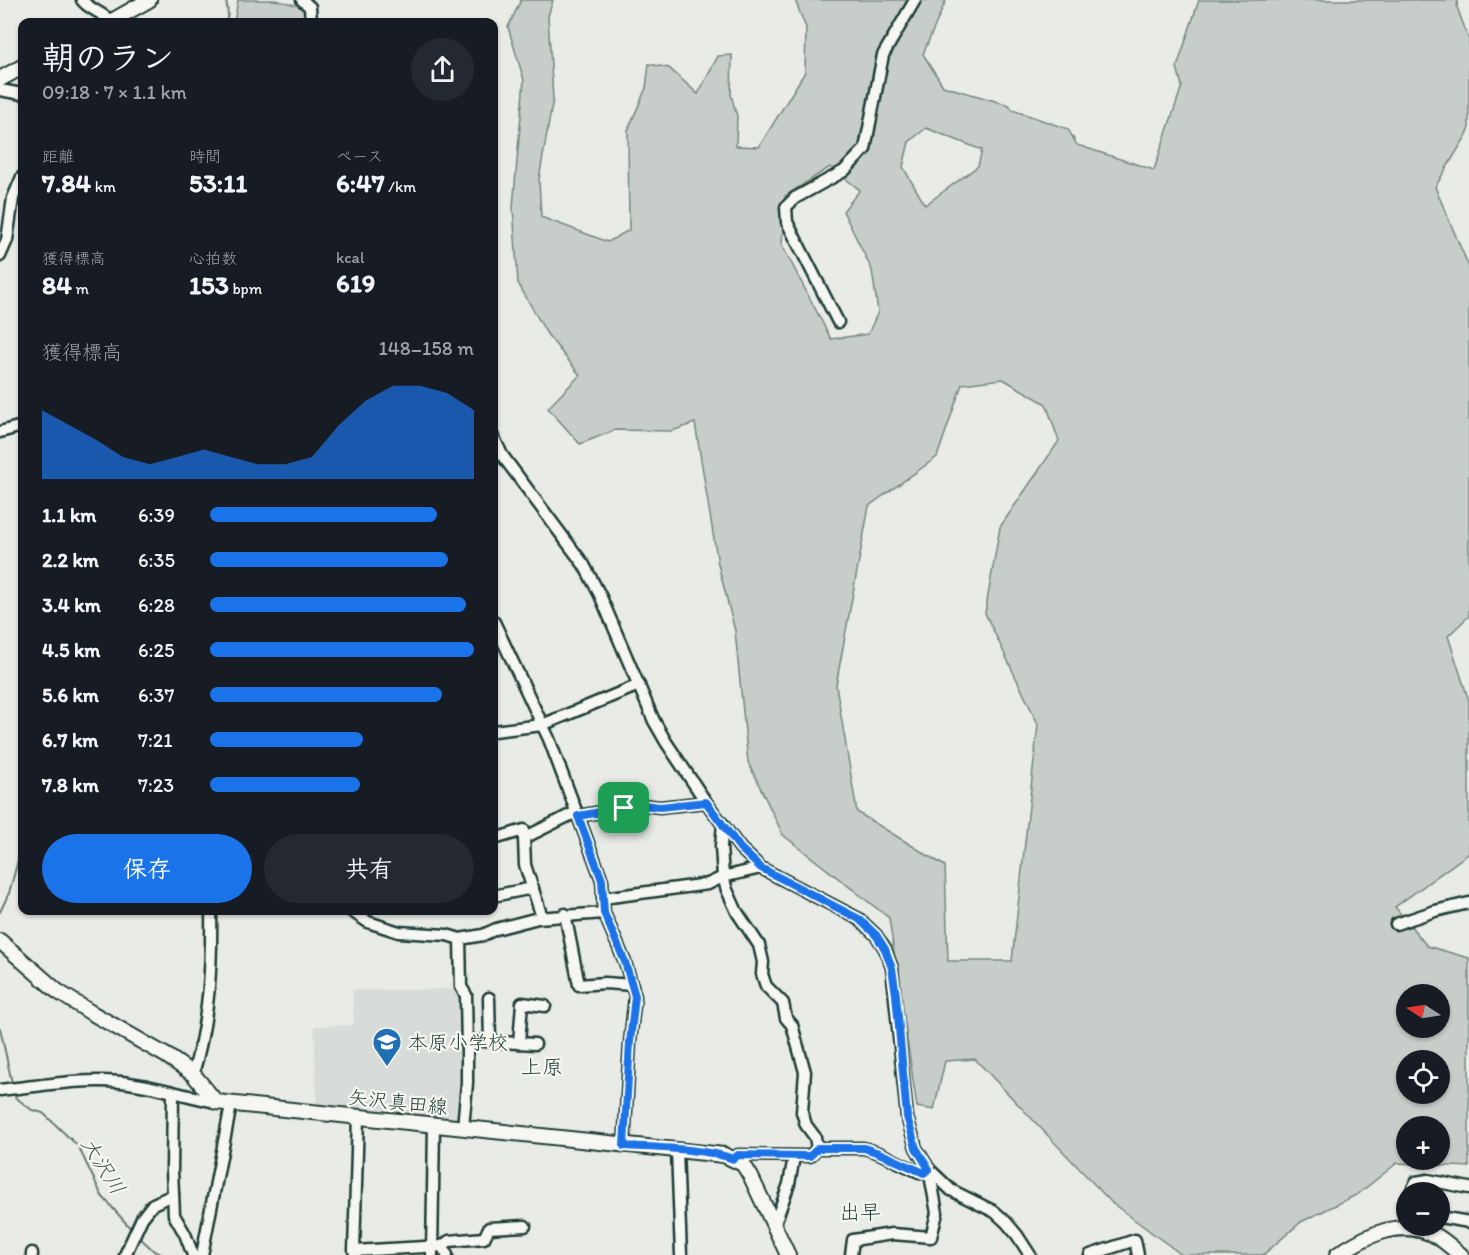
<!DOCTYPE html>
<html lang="ja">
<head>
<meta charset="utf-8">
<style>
	:root { --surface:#171b24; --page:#242831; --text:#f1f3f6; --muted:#9ea1a6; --accent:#1a73e8 }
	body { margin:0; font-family:Itim,"Klee One",sans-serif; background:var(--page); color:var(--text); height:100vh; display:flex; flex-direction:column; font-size:22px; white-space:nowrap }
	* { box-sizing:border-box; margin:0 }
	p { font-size:20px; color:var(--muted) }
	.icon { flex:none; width:33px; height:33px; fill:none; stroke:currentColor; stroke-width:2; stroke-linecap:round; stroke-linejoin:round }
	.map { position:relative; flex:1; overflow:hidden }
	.sheet { position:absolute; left:18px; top:18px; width:480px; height:897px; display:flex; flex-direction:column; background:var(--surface); border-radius:12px; box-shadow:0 2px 4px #0004 }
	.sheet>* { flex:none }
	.needle { width:39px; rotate:282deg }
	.tools { position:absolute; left:1396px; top:984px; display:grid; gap:12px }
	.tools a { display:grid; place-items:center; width:54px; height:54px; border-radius:50%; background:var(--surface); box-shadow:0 2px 4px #0004; font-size:30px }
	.pin { position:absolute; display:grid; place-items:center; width:51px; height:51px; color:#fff; margin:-26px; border-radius:12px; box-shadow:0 3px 9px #0006 }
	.round { display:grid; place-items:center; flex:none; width:63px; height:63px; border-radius:32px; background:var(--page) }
	.summary { display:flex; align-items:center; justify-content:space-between; height:102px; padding:0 24px }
	h1 { font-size:33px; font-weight:700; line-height:45px }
	.metrics { display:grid; grid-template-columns:repeat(3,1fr); gap:9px; height:102px; padding:6px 24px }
	.metrics div { display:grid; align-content:center }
	.metrics b { font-size:26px; font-weight:700 }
	.metrics small { font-size:16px; font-weight:400 }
	.metrics p { font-size:16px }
	.chart { height:168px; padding:12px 24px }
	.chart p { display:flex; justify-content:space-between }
	.chart svg { width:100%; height:108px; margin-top:6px; fill:var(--accent); opacity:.7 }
	.action { display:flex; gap:12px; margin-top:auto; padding:12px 24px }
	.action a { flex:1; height:69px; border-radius:36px; background:var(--accent); color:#fff; font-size:24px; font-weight:700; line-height:69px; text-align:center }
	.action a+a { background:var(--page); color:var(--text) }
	ul { padding:0 24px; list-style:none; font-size:20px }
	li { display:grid; grid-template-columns:96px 72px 1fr; align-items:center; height:45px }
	li i { height:15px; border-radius:8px; background:var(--accent) }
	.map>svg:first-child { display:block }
</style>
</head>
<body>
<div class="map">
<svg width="1469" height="1255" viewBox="0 0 1469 1255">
	<rect width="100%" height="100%" fill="#e9ebe7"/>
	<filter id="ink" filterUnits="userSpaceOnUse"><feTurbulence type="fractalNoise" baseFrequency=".0167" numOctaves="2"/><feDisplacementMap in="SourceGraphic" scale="12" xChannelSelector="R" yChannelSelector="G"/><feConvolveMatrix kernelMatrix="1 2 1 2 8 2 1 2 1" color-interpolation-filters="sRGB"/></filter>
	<g filter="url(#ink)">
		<polygon fill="#d8dcd8" points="459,989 459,1121 317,1109 314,1026 354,1025 352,990"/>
		<g fill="#c7cec9" stroke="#73867e" stroke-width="1.5" fill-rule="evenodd">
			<polygon points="238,0 275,0 304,7 307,22 234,22"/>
			<path d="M521,0H553L548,16L553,99L539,179L541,217L608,242L629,230L628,130L646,88L649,64L669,68L698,94L718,56L732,55L731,95L737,116L736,146L759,147L805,72L806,28L795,0H946L923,54L943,86L1009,105L1013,110L1068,129L1077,145L1154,170L1182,86L1177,67L1199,0H1458L1457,7L1469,40V131L1435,187L1469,267V616L1448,636L1469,701V853L1395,907L1427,946L1469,958V1167L1397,1163L1358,1194L1301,1222L1263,1255H1182L1112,1203L975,1059L945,1061L934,1110L917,1107L889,918L783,835L748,762L735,631L718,564L695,423L672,431L615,430L580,444L548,408L580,375L547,334L518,283L513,207L524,80L508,27ZM926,128L982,150L978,166L925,205L903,167L909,142ZM830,167L860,190L843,211L872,270L878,312L868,334L831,339L782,245L785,196ZM1003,379L1046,404L1059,441L1000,527L985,613L1038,724L1012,961H948L945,866L857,812L836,685L869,506L937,457L962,384ZM1407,994H1440V1028H1407ZM1407,1060H1440V1094H1407ZM1407,1126H1440V1160H1407Z"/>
		</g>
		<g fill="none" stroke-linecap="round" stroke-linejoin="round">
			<g stroke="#687c75" stroke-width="2">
				<polyline points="226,22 228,14 226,0"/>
				<polyline points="0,912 9,893 22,846"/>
				<polyline points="0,1028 12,1083"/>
				<polyline points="15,1097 32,1110 43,1113 78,1146 102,1196 133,1231"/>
				<polyline points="137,1235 154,1251 163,1255"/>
			</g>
			<g stroke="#1f3d34" stroke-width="15">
				<g id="minor">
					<path d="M82,0C88,9 102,12 112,22"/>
					<polyline points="302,0 310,7 311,22"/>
					<polyline points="0,90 22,94"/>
					<polyline points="0,256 7,240 13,198 22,177"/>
					<polyline points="838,322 787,222 786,207 795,198 844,171 865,149 883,55 915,0"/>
					<polyline points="0,432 22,426"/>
					<polyline points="494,438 502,455 584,565 600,595 654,721 666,742 706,802 740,848 761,868 859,919 876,935 885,949 892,968 907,1117 916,1148 929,1169 951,1190 995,1212 1006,1222 1017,1235 1030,1255"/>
					<polyline points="494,622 549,739 578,816 602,880 604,913 625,962 635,996 630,1042 624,1146"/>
					<polyline points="494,731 542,725 639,685"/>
					<polyline points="578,816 624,808 634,804 660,807 706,802"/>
					<polyline points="723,824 721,846 723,877 727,890 737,912 759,945 763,962 762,974 766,986 783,1003 786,1018 792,1025 805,1072 802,1112 806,1125 815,1137 817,1148"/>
					<polyline points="494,839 524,830 524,838"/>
					<polyline points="498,895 533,888"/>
					<polyline points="603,898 708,884 723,877 761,868"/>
					<polyline points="350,910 368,922 399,932 447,935 460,939 483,935 496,929 538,918 604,913"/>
					<polyline points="565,914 579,985 605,983 632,985"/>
					<polyline points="542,917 525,865 524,838 576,812"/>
					<polyline points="1396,924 1435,911 1469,903"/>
					<polyline points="460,939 461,987 466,995 467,1051 467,1083 463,1128"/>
					<polyline points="489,998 490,1041"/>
					<polyline points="466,1040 535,1044"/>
					<polyline points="519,1043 522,1003 545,1006"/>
					<path d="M193,1074C209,1019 212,967 211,910"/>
					<path d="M0,1090C40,1086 81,1078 121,1082C153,1085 184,1096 216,1102"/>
					<polyline points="173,1093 172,1170 174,1215 185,1234 193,1255"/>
					<polyline points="358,1117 354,1251 442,1246 447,1255"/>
					<polyline points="677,1150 681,1255"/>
					<polyline points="734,1159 738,1155 810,1156 817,1148 864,1148 879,1153 919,1172 924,1173 929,1169 937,1213 931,1237 892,1234 853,1240 851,1255"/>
					<polyline points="1411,1192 1416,1182 1428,1180 1469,1188"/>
					<polyline points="1440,1217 1469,1222"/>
					<polyline points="774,1226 789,1184 794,1157"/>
					<polyline points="442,1246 449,1241 484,1238 489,1228 525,1226"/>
					<polyline points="32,1253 32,1255"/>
					<polyline points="125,1255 142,1218 153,1204 173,1195"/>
					<polyline points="202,1255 231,1105"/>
					<polyline points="432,1255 434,1126"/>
					<polyline points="1090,1255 1135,1240 1138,1255"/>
				</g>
			</g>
			<g stroke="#1f3d34" stroke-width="18">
				<g id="major">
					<polyline points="110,22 149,0"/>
					<polyline points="0,79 22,67"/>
					<polyline points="0,941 57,991 90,1012 167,1056 193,1074 216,1102 724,1155 743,1164 751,1177 788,1255"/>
					<path d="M1337,1255C1368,1234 1403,1217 1438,1237C1446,1242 1453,1249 1461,1255"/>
				</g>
			</g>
			<use href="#minor" stroke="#f6f6f2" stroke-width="10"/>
			<use href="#major" stroke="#f6f6f2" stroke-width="14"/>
		</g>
	</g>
	<g fill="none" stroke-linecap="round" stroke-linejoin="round" filter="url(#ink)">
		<g stroke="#fff" stroke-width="12">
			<path id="route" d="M706,802L740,848L761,868L859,919L876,935L885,949L892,968L896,995L907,1117L916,1148L929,1169L924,1173L879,1153L864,1148H818L810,1156L738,1155L734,1159C704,1148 656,1148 624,1146L630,1042L635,996L625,962L604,913L602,880L578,816L624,808L634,804L660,807Z"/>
		</g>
		<use href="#route" stroke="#1a73e8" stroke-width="8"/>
	</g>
	<defs>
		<g id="school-pin" transform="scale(1.5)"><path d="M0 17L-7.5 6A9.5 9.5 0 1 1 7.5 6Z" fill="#1f6fb2" stroke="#f6f6f2"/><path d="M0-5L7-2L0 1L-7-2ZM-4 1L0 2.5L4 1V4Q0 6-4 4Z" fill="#fff"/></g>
	</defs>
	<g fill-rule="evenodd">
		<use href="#school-pin" x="387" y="1042"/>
	</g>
	<g text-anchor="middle" stroke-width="4.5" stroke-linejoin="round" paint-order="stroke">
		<g font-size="20" fill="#1f3d34" stroke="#f6f6f2" text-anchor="start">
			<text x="408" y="1049">本原小学校</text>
		</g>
		<g font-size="20" fill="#1f3d34" stroke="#f6f6f2">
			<text transform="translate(398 1102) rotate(6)" y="7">矢沢真田線</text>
		</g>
		<g font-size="21" fill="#1f3d34" stroke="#f6f6f2">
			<text x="542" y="1074">上原</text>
			<text x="860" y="1219">出早</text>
		</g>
		<g font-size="21" font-style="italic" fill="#445c54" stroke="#f6f6f2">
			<text transform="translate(103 1166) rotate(58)" y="7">大沢川</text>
		</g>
	</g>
</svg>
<div class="tools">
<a><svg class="needle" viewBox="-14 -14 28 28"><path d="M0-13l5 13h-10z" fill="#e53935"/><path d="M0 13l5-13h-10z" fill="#9ea1a6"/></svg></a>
<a><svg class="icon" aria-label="locate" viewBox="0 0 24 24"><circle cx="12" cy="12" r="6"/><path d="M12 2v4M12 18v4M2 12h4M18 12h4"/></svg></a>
<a>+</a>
<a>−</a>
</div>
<div class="pin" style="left:624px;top:808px;background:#1e9e55"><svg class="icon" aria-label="arrive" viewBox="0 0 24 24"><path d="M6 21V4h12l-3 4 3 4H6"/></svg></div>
<section class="sheet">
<div class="summary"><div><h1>朝のラン</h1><p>09:18 · 7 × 1.1 km</p></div><a class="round"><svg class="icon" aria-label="share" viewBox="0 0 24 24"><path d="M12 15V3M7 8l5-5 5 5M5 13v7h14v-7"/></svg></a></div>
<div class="metrics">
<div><p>距離</p><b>7.84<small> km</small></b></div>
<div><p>時間</p><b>53:11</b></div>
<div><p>ペース</p><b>6:47<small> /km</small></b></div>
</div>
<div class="metrics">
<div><p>獲得標高</p><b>84<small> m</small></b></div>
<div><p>心拍数</p><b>153<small> bpm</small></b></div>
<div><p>kcal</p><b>619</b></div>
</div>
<div class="chart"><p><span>獲得標高</span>148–158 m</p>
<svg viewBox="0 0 160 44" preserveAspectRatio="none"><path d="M0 44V16L10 22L20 28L30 35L40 38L50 35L60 32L70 35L80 38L90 38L100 35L110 22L120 12L130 6L140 6L150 9L160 16V44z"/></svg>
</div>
<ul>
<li><b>1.1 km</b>6:39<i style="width:86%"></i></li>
<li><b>2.2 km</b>6:35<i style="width:90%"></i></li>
<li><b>3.4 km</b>6:28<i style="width:97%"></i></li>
<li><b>4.5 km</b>6:25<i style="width:100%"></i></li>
<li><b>5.6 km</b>6:37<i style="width:88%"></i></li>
<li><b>6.7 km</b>7:21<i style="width:58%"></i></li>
<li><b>7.8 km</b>7:23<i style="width:57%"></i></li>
</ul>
<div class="action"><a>保存</a><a>共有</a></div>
</section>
</div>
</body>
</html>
